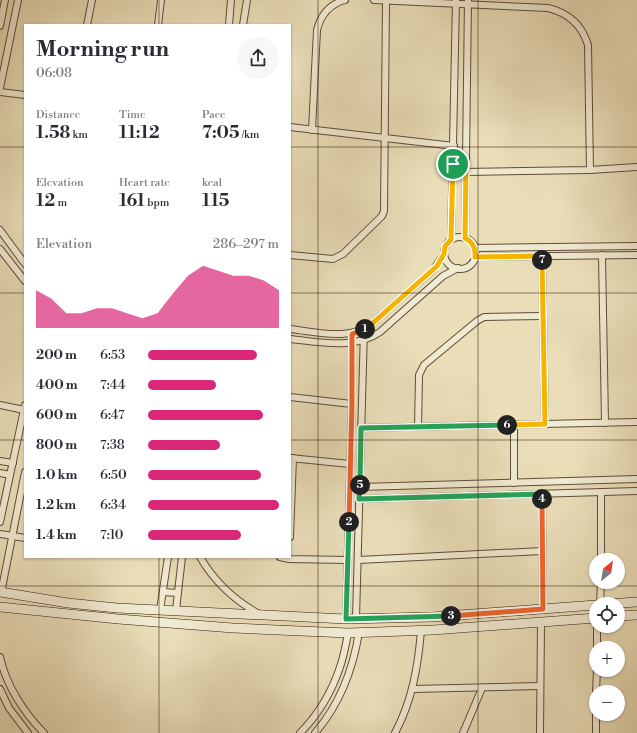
<!DOCTYPE html>
<html lang="en">
<head>
<meta charset="utf-8">
<style>
	:root { --surface:#fff; --page:#f7f7f7; --text:#2b2b33; --muted:#7c7c81; --accent:#db2777 }
	body { margin:0; font-family:"Libre Bodoni",serif; background:var(--page); color:var(--text); height:100vh; display:flex; flex-direction:column; font-size:15px; white-space:nowrap }
	* { box-sizing:border-box; margin:0 }
	p { font-size:13px; color:var(--muted) }
	.icon { flex:none; width:22px; height:22px; fill:none; stroke:currentColor; stroke-width:2; stroke-linecap:round; stroke-linejoin:round }
	.map { position:relative; flex:1; overflow:hidden }
	.panel { position:absolute; left:24px; top:24px; width:267px; height:534px; display:flex; flex-direction:column; background:var(--surface); border-radius:0px; box-shadow:0 1px 3px #0004 }
	.panel>* { flex:none }
	.needle { width:26px; rotate:30deg }
	.buttons { position:absolute; left:589px; top:553px; display:grid; gap:8px }
	.buttons a { display:grid; place-items:center; width:36px; height:36px; border-radius:50%; background:var(--surface); box-shadow:0 1px 3px #0004; font-size:20px }
	.pin { position:absolute; display:grid; place-items:center; width:34px; height:34px; color:#fff; margin:-17px; border:2px solid #fff; border-radius:50%; box-shadow:0 1px 4px #0007 }
	.km { position:absolute; width:20px; height:20px; margin:-10px; border-radius:50%; background:#222; color:#fff; font-size:11px; line-height:20px; text-align:center }
	.round { display:grid; place-items:center; flex:none; width:42px; height:42px; border-radius:21px; background:var(--page) }
	.head { display:flex; align-items:center; justify-content:space-between; height:68px; padding:0 12px }
	h1 { font-size:22px; font-weight:800; line-height:30px }
	.stats { display:grid; grid-template-columns:repeat(3,1fr); gap:6px; height:68px; padding:4px 12px }
	.stats div { display:grid; align-content:center }
	.stats b { font-size:17px; font-weight:800 }
	.stats small { font-size:11px; font-weight:400 }
	.stats p { font-size:11px }
	.chart { height:112px; padding:8px 12px }
	.chart p { display:flex; justify-content:space-between }
	.chart svg { width:100%; height:72px; margin-top:4px; fill:var(--accent); opacity:.7 }
	ul { padding:0 12px; list-style:none; font-size:13px }
	li { display:grid; grid-template-columns:64px 48px 1fr; align-items:center; height:30px }
	li i { height:10px; border-radius:5px; background:var(--accent) }
	.map>svg:first-child { display:block }
</style>
</head>
<body>
<div class="map">
<svg width="637" height="733" viewBox="0 0 637 733">
	<rect width="100%" height="100%" fill="#eadeb9"/>
	<filter id="stains"><feTurbulence type="fractalNoise" baseFrequency=".005" numOctaves="4"/><feColorMatrix values="0 0 0 0 .2 0 0 0 0 .09 0 0 0 0 .02 0 0 0 .5 -.17"/></filter>
	<radialGradient id="worn" r=".72"><stop offset=".6" stop-color="#630" stop-opacity="0"/><stop offset="1" stop-color="#630" stop-opacity=".3"/></radialGradient>
	<g fill="none" stroke-linecap="round" stroke-linejoin="round">
		<g stroke="#5f4d38" stroke-width="8">
			<g id="street">
				<path d="M374,0L548,8C569,13 582,25 588,45L590,170"/>
				<polyline points="87,25 92,0"/>
				<polyline points="158,25 161,0"/>
				<polyline points="229,25 231,0"/>
				<polyline points="243,25 247,0"/>
				<polyline points="0,26 5,0"/>
				<polyline points="0,88 18,0"/>
				<polyline points="0,92 25,95"/>
				<polyline points="290,127 454,146"/>
				<path d="M312,130L317,30C321,14 330,4 345,0"/>
				<polyline points="465,172 590,170 637,167"/>
				<polyline points="0,230 25,264"/>
				<circle cx="460" cy="253" r="16"/>
				<polyline points="465,238 468,0"/>
				<polyline points="451,240 456,0"/>
				<polyline points="475,248 637,246"/>
				<polyline points="0,249 25,281"/>
				<polyline points="290,255 333,259 343,254 382,216 384,211 386,1"/>
				<polyline points="602,255 605,423"/>
				<polyline points="542,256 545,424"/>
				<polyline points="475,257 637,255"/>
				<path d="M290,329C318,332 350,342 374,322L434,269L444,254"/>
				<path d="M290,339C320,342 354,350 380,332L443,276L458,268"/>
				<polyline points="290,397 352,404"/>
				<polyline points="0,405 24,410"/>
				<polyline points="514,425 514,483"/>
				<polyline points="418,427 419,375 424,365 477,321 484,317 543,316"/>
				<polyline points="361,428 637,422"/>
				<polyline points="290,458 350,464"/>
				<polyline points="0,461 13,463"/>
				<polyline points="0,473 10,475"/>
				<polyline points="360,487 637,479"/>
				<polyline points="542,494 543,609"/>
				<polyline points="359,499 637,491"/>
				<polyline points="0,522 25,405"/>
				<polyline points="0,534 25,538"/>
				<polyline points="290,537 293,458"/>
				<path d="M200,557C214,581 234,600 259,614"/>
				<polyline points="280,557 289,559 348,560"/>
				<polyline points="358,560 542,551"/>
				<polyline points="601,560 601,492"/>
				<polyline points="163,592 178,593"/>
				<polyline points="1,593 25,472"/>
				<polyline points="600,604 601,582"/>
				<polyline points="160,610 168,557"/>
				<polyline points="176,610 182,557"/>
				<polyline points="356,618 364,329"/>
				<polyline points="346,619 352,404 352,334"/>
				<polyline points="597,648 597,626"/>
				<path d="M0,657C6,685 24,713 44,733"/>
				<polyline points="0,689 9,708 28,733"/>
				<polyline points="412,689 540,686"/>
				<polyline points="596,692 597,670"/>
				<path d="M300,733C318,715 332,691 340,667C344,656 346,644 348,633"/>
				<path d="M315,733C340,704 353,670 359,632"/>
				<path d="M395,733C412,701 418,667 421,631"/>
				<polyline points="463,733 482,688"/>
				<polyline points="540,733 541,622"/>
				<polyline points="596,733 596,714"/>
			</g>
		</g>
		<g stroke="#311d0d" stroke-width="10">
			<g id="secondary">
				<polyline points="0,592 68,603 117,608 346,619 432,617 596,605"/>
				<polyline points="606,604 637,602"/>
				<polyline points="0,607 118,619 233,628 348,633 433,630 596,618"/>
				<polyline points="618,616 637,615"/>
			</g>
		</g>
		<use href="#street" stroke="#f1ead2" stroke-width="6"/>
		<use href="#secondary" stroke="#f1ead2" stroke-width="9"/>
	</g>
	<g fill="none" stroke-linecap="round" stroke-linejoin="round">
		<g stroke="#fff" stroke-width="8">
			<polyline id="split-1" points="365,329 374,322 437,266 444,254 445,246 451,240 453,164"/>
		</g>
		<g stroke="#fff" stroke-width="8">
			<polyline id="split-2" points="349,522 352,404 352,334 365,329"/>
		</g>
		<g stroke="#fff" stroke-width="8">
			<polyline id="split-3" points="349,522 346,619 451,616"/>
		</g>
		<g stroke="#fff" stroke-width="8">
			<polyline id="split-4" points="451,616 543,609 542,499"/>
		</g>
		<g stroke="#fff" stroke-width="8">
			<polyline id="split-5" points="360,485 359,499 542,494 542,499"/>
		</g>
		<g stroke="#fff" stroke-width="8">
			<polyline id="split-6" points="360,485 361,428 507,425"/>
		</g>
		<g stroke="#fff" stroke-width="8">
			<polyline id="split-7" points="507,425 545,424 542,260"/>
		</g>
		<g stroke="#fff" stroke-width="8">
			<path id="split-8" d="M453,164H466L465,238C473,242 476,248 475,257L542,256V260"/>
		</g>
		<use href="#split-1" stroke="#f5b400" stroke-width="5"/>
		<use href="#split-2" stroke="#f0652b" stroke-width="5"/>
		<use href="#split-3" stroke="#22a559" stroke-width="5"/>
		<use href="#split-4" stroke="#f0652b" stroke-width="5"/>
		<use href="#split-5" stroke="#22a559" stroke-width="5"/>
		<use href="#split-6" stroke="#22a559" stroke-width="5"/>
		<use href="#split-7" stroke="#f5b400" stroke-width="5"/>
		<use href="#split-8" stroke="#f5b400" stroke-width="5"/>
	</g>
	<path fill="none" stroke="#311d0d" stroke-width="1" stroke-opacity="0.55" d="M159,0V25M318,0V733M478,0V733M0,147H25M290,147H637M0,293H25M290,293H637M0,440H25M290,440H637M159,557V733M0,586H637"/>
	<rect width="100%" height="100%" filter="url(#stains)"/>
	<rect width="100%" height="100%" fill="url(#worn)"/>
</svg>
<div class="buttons">
<a><svg class="needle" viewBox="-14 -14 28 28"><path d="M0-13l5 13h-10z" fill="#e53935"/><path d="M0 13l5-13h-10z" fill="#7c7c81"/></svg></a>
<a><svg class="icon" aria-label="locate" viewBox="0 0 24 24"><circle cx="12" cy="12" r="6"/><path d="M12 2v4M12 18v4M2 12h4M18 12h4"/></svg></a>
<a>+</a>
<a>−</a>
</div>
<div class="pin" style="left:453px;top:164px;background:#1e9e55"><svg class="icon" aria-label="arrive" viewBox="0 0 24 24"><path d="M6 21V4h12l-3 4 3 4H6"/></svg></div>
<b class="km" style="left:365px;top:329px">1</b>
<b class="km" style="left:349px;top:522px">2</b>
<b class="km" style="left:451px;top:616px">3</b>
<b class="km" style="left:542px;top:499px">4</b>
<b class="km" style="left:360px;top:485px">5</b>
<b class="km" style="left:507px;top:425px">6</b>
<b class="km" style="left:542px;top:260px">7</b>
<section class="panel">
<div class="head"><div><h1>Morning run</h1><p>06:08</p></div><a class="round"><svg class="icon" aria-label="share" viewBox="0 0 24 24"><path d="M12 15V3M7 8l5-5 5 5M5 13v7h14v-7"/></svg></a></div>
<div class="stats">
<div><p>Distance</p><b>1.58<small> km</small></b></div>
<div><p>Time</p><b>11:12</b></div>
<div><p>Pace</p><b>7:05<small> /km</small></b></div>
</div>
<div class="stats">
<div><p>Elevation</p><b>12<small> m</small></b></div>
<div><p>Heart rate</p><b>161<small> bpm</small></b></div>
<div><p>kcal</p><b>115</b></div>
</div>
<div class="chart"><p><span>Elevation</span>286–297 m</p>
<svg viewBox="0 0 160 44" preserveAspectRatio="none"><path d="M0 44V21L10 26L20 35L30 35L40 32L50 32L60 35L70 38L80 35L90 23L100 12L110 6L120 9L130 12L140 12L150 15L160 21V44z"/></svg>
</div>
<ul>
<li><b>200 m</b>6:53<i style="width:83%"></i></li>
<li><b>400 m</b>7:44<i style="width:52%"></i></li>
<li><b>600 m</b>6:47<i style="width:88%"></i></li>
<li><b>800 m</b>7:38<i style="width:55%"></i></li>
<li><b>1.0 km</b>6:50<i style="width:86%"></i></li>
<li><b>1.2 km</b>6:34<i style="width:100%"></i></li>
<li><b>1.4 km</b>7:10<i style="width:71%"></i></li>
</ul>
</section>
</div>
</body>
</html>
